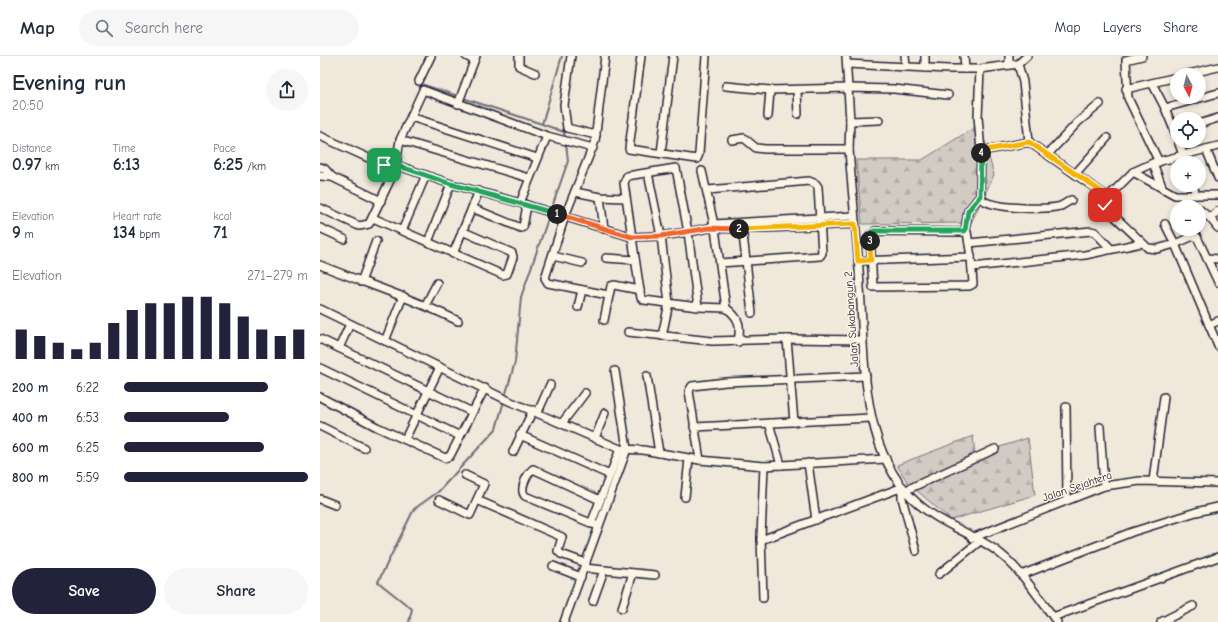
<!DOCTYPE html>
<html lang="en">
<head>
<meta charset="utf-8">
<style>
	:root { --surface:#fff; --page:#f6f6f7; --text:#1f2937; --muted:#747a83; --line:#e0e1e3; --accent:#22223b }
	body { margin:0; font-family:"Comic Neue",sans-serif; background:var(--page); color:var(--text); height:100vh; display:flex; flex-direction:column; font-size:15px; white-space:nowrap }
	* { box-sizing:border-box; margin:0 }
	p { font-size:13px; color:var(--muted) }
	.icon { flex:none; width:22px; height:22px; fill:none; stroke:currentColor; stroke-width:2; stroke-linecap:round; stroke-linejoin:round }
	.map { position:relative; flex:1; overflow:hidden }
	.drawer { display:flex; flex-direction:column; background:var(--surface); width:320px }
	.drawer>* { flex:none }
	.needle { width:26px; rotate:173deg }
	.buttons { position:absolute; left:850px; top:12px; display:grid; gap:8px }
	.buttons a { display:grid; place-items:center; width:36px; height:36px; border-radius:50%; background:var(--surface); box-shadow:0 2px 6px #0003; font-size:20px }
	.pin { position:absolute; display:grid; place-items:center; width:34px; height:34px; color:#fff; margin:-17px; border-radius:8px; box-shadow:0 2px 6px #0006 }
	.km { position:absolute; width:20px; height:20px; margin:-10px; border-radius:50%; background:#222; color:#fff; font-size:11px; line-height:20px; text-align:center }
	.round { display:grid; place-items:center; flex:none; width:42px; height:42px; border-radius:21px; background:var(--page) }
	.summary { display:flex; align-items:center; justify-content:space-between; height:68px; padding:0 12px }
	h1 { font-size:22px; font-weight:600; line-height:30px }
	.metrics { display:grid; grid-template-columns:repeat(3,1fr); gap:6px; height:68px; padding:4px 12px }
	.metrics div { display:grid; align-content:center }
	.metrics b { font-size:17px; font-weight:600 }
	.metrics small { font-size:11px; font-weight:400 }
	.metrics p { font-size:11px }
	.chart { height:112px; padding:8px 12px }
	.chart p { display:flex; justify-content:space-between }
	.chart svg { width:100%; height:72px; margin-top:4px; stroke:var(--accent); stroke-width:6 }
	.cta { display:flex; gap:8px; margin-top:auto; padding:8px 12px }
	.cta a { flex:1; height:46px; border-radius:24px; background:var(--accent); color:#fff; font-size:16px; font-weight:600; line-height:46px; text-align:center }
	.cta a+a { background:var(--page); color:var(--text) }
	ul { padding:0 12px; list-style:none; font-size:13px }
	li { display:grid; grid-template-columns:64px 48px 1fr; align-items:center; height:30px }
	li i { height:10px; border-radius:5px; background:var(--accent) }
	header { display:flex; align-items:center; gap:24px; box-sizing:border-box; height:56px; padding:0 20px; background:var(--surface); border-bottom:1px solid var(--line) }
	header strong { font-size:19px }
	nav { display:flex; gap:22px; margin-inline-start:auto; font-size:14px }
	.search { width:280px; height:36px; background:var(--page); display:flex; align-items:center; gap:10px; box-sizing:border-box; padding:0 14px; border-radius:22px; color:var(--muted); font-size:15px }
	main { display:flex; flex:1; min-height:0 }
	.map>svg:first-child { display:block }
</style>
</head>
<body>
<header>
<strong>Map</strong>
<div class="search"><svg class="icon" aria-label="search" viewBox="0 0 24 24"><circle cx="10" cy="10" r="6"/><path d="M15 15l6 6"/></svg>Search here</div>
<nav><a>Map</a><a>Layers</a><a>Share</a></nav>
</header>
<main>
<section class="drawer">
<div class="summary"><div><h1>Evening run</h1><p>20:50</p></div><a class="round"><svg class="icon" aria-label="share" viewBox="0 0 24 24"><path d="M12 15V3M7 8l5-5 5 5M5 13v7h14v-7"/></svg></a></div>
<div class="metrics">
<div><p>Distance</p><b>0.97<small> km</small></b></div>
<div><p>Time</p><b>6:13</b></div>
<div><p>Pace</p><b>6:25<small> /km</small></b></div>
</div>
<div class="metrics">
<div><p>Elevation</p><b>9<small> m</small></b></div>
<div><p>Heart rate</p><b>134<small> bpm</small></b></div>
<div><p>kcal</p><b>71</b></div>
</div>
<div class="chart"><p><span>Elevation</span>271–279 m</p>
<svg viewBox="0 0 160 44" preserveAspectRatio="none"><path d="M5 44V26M15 44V30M25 44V34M35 44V38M45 44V34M55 44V22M65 44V14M75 44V10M85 44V10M95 44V6M105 44V6M115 44V10M125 44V18M135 44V26M145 44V30M155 44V26"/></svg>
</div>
<ul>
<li><b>200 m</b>6:22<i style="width:78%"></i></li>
<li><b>400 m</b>6:53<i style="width:57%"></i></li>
<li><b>600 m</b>6:25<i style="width:76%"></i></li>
<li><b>800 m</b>5:59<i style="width:100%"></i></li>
</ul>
<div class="cta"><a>Save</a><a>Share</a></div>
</section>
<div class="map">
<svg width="898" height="566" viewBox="0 0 898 566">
	<defs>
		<pattern id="forest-firs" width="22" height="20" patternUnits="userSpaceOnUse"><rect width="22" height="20" fill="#d1cbc3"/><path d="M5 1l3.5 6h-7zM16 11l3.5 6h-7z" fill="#b3aea8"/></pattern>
	</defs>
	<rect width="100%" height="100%" fill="#efe8db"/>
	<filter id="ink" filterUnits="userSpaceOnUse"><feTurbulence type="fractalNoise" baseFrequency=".025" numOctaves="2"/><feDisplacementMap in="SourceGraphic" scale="8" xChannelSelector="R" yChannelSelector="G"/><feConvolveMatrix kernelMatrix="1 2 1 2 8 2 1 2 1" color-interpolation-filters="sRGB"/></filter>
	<g filter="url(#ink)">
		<g fill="url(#forest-firs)" stroke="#7a767f">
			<polygon points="660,68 674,119 651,167 542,168 536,104 602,104"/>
			<polygon points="653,380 655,399 708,382 715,439 631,464 588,427 577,409"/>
		</g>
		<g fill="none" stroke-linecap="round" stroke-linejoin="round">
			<g stroke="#716f79" stroke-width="2">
				<polyline points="242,0 222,68 244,76 245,82"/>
				<polyline points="104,29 138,40"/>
				<polyline points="143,42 222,68"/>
				<polyline points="185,341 195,306 201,241 248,105 246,87"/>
				<polyline points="89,566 92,553 58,526 94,453 118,436 176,373 184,345"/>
			</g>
			<g stroke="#22223b" stroke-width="10">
				<g id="minor">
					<polyline points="146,0 154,4"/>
					<polyline points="199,0 199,10 215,17"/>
					<polyline points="251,0 244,49 247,72 276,79"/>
					<polyline points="285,0 275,85 245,160 225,222 228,227 288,239"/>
					<polyline points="321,0 309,93 377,103 379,98 386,0"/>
					<path d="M526,0L530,65L529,93C532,139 538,186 540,232C545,300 540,390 592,442C617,467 646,474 674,493C700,511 718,541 737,566"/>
					<polyline points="585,0 586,11"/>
					<polyline points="605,0 605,12"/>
					<polyline points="644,0 645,13"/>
					<polyline points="689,0 689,9"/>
					<polyline points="822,0 806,4 808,42 839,106"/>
					<polyline points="527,8 629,13 660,13 698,8 707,0"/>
					<polyline points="698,8 703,26 709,86"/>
					<path d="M660,13L658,61L661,95L660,135L662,143C671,153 727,154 741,150C744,148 748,146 751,144"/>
					<polyline points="864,19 898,11"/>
					<polyline points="99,25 111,0"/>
					<polyline points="832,27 845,52 857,81"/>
					<polyline points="406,30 450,34 528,32 574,33 628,39"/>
					<polyline points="806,33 857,21"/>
					<polyline points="477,35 478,58"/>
					<polyline points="138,48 156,0"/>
					<polyline points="845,52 898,37"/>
					<polyline points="448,60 450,34"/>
					<polyline points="91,61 217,102"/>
					<polyline points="530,65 559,64"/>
					<polyline points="879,68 898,62"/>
					<polyline points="0,80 75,114"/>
					<polyline points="227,80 273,92"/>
					<polyline points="80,84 209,122"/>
					<polyline points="412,84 424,82 436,92 445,93 529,93"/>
					<polyline points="858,85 866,107"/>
					<polyline points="898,90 833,107 813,116 788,141 785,149 788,154 828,192 837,193 855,188 898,290"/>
					<polyline points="886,93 898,122"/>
					<polyline points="661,95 709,86 788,141"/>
					<polyline points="341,97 353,0"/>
					<polyline points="728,98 758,66 780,48"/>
					<polyline points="833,107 843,133"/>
					<polyline points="76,109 131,128 200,147 312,181 341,180 368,176 389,172 394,168 534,160"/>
					<polyline points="0,111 5,113 12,121 61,145"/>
					<polyline points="813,116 855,139 898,139"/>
					<polyline points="328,117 341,180 349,247 342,280"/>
					<polyline points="755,118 787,82"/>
					<polyline points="0,120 12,121"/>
					<polyline points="873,129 876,139"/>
					<polyline points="388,134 489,125 496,128 498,131 502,197 500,200 400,207"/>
					<polyline points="255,136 280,141 305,142"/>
					<polyline points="862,140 876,151"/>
					<polyline points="280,141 284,173"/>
					<polyline points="0,152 39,170 49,168 75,114 80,84 103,34 227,80 200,147"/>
					<polyline points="152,152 201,172 203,171 207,149"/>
					<polyline points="879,153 890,162 898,172"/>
					<polyline points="53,162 183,219 187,218 193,201 192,197 142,175"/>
					<polyline points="890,162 898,155"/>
					<polyline points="845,168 855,188 871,181 877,181 898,226"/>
					<polyline points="422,170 432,257"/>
					<polyline points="0,172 24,183"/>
					<polyline points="391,172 423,173 535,168"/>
					<polyline points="82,175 106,119"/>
					<polygon points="555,175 647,176 651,201 653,228 649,230 553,231 550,179"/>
					<polyline points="645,175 648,155 660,140"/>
					<polyline points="108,186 131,128"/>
					<polyline points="649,187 771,175 775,176 791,193"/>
					<polyline points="133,198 159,135"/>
					<polyline points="233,200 262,207"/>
					<polyline points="286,202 315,204"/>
					<polyline points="887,202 898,203"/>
					<polyline points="538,205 651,201"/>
					<path d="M0,209C46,228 93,242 138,265"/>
					<polyline points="652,211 765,199 821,187"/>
					<polyline points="41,226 56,185"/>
					<polyline points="106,248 117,227"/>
					<polyline points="258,251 262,234"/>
					<polyline points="378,251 368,176 356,112 307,120 304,127 321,242 324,244 378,251 406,252 395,173 382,115"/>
					<path d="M406,252C420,262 421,270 418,286"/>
					<polyline points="0,253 189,345 300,393 323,394 380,404 444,410 566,403"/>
					<polyline points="284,264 291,230 294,229 320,234"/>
					<polyline points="889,269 898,265"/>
					<polyline points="308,276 392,285 467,283 543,284"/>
					<polyline points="0,283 152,356"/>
					<polyline points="467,283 474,366"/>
					<polyline points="65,285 83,240"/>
					<polyline points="19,292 30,268"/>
					<polyline points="0,312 140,380"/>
					<polyline points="327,320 339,397"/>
					<polyline points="0,341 57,371 125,402 130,400 165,332"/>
					<polyline points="746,351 747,444"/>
					<polyline points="218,356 230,329"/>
					<polyline points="242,367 265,337"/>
					<polyline points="449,367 461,409"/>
					<polyline points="0,370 44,392"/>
					<polyline points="374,371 551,362"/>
					<polyline points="780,371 784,430"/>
					<polyline points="200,379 290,419"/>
					<polyline points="275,382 285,357"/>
					<polyline points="85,383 120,311"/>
					<polyline points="193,396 213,354"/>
					<polyline points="380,404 369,335 372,330 406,326 546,320"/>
					<polyline points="488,407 496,464"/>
					<polyline points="833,425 844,341"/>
					<polyline points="365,441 369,403"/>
					<polyline points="0,443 15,449"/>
					<polyline points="119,444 150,459 164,428 145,419"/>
					<polyline points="157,444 242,481 238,495 241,498 266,507"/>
					<polyline points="271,468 300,393"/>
					<path d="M278,470L205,440C199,433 207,418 213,413L280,444"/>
					<polyline points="652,482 784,430 820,425 898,427"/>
					<polyline points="441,484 583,431"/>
					<polyline points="596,495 582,442 582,436 675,393"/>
					<polyline points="233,510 261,521"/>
					<polyline points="264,512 335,519"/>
					<polyline points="619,518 660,485"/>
					<polyline points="701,519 812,476 876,456 898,451"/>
					<polyline points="443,542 441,481 444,410"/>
					<polyline points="273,545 284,514"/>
					<polyline points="302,552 313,517"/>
					<polyline points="733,561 898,501"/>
					<polyline points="244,566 307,393 295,315"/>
					<polyline points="841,566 873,550"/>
				</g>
			</g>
			<use href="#minor" stroke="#fcf5e5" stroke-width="7"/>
		</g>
	</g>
	<g fill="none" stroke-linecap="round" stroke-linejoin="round" filter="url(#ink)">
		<g stroke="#fff" stroke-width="8">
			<polyline id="split-1" points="64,109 75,114 76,109 131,128 237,158"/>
		</g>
		<g stroke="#fff" stroke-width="8">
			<polyline id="split-2" points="237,158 312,181 341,180 389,172 419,173"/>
		</g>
		<g stroke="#fff" stroke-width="8">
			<polyline id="split-3" points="419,173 535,168 538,205 551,204 550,185"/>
		</g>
		<g stroke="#fff" stroke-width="8">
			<polyline id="split-4" points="550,185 551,176 555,175 645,175 648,155 660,140 661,97"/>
		</g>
		<g stroke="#fff" stroke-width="8">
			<polyline id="split-5" points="661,97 661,95 709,86 788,140 785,149"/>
		</g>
		<use href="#split-1" stroke="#22a559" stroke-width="5"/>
		<use href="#split-2" stroke="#f0652b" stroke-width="5"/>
		<use href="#split-3" stroke="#f5b400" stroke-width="5"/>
		<use href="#split-4" stroke="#22a559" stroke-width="5"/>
		<use href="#split-5" stroke="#f5b400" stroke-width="5"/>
	</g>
	<g text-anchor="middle" stroke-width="3" stroke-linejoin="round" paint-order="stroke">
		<g font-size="11" fill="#22223b" stroke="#fcf5e5">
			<text transform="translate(531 263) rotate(-94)" y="4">Jalan Sukabangun 2</text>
			<text transform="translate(757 430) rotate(-19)" y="4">Jalan Sejahtera</text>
		</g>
	</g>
</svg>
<div class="buttons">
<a><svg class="needle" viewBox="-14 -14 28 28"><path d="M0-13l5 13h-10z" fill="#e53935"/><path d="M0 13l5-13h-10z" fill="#747a83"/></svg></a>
<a><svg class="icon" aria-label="locate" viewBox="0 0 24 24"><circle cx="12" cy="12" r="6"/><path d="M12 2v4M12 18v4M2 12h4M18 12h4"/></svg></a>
<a>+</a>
<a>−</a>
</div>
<div class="pin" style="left:64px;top:109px;background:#1e9e55"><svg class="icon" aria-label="arrive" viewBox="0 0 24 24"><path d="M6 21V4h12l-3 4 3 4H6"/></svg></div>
<div class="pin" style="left:785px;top:149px;background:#d93025"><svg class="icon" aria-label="check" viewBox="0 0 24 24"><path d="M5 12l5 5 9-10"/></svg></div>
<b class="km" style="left:237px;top:158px">1</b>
<b class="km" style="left:419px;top:173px">2</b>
<b class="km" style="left:550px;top:185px">3</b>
<b class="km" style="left:661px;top:97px">4</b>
</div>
</main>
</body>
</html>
